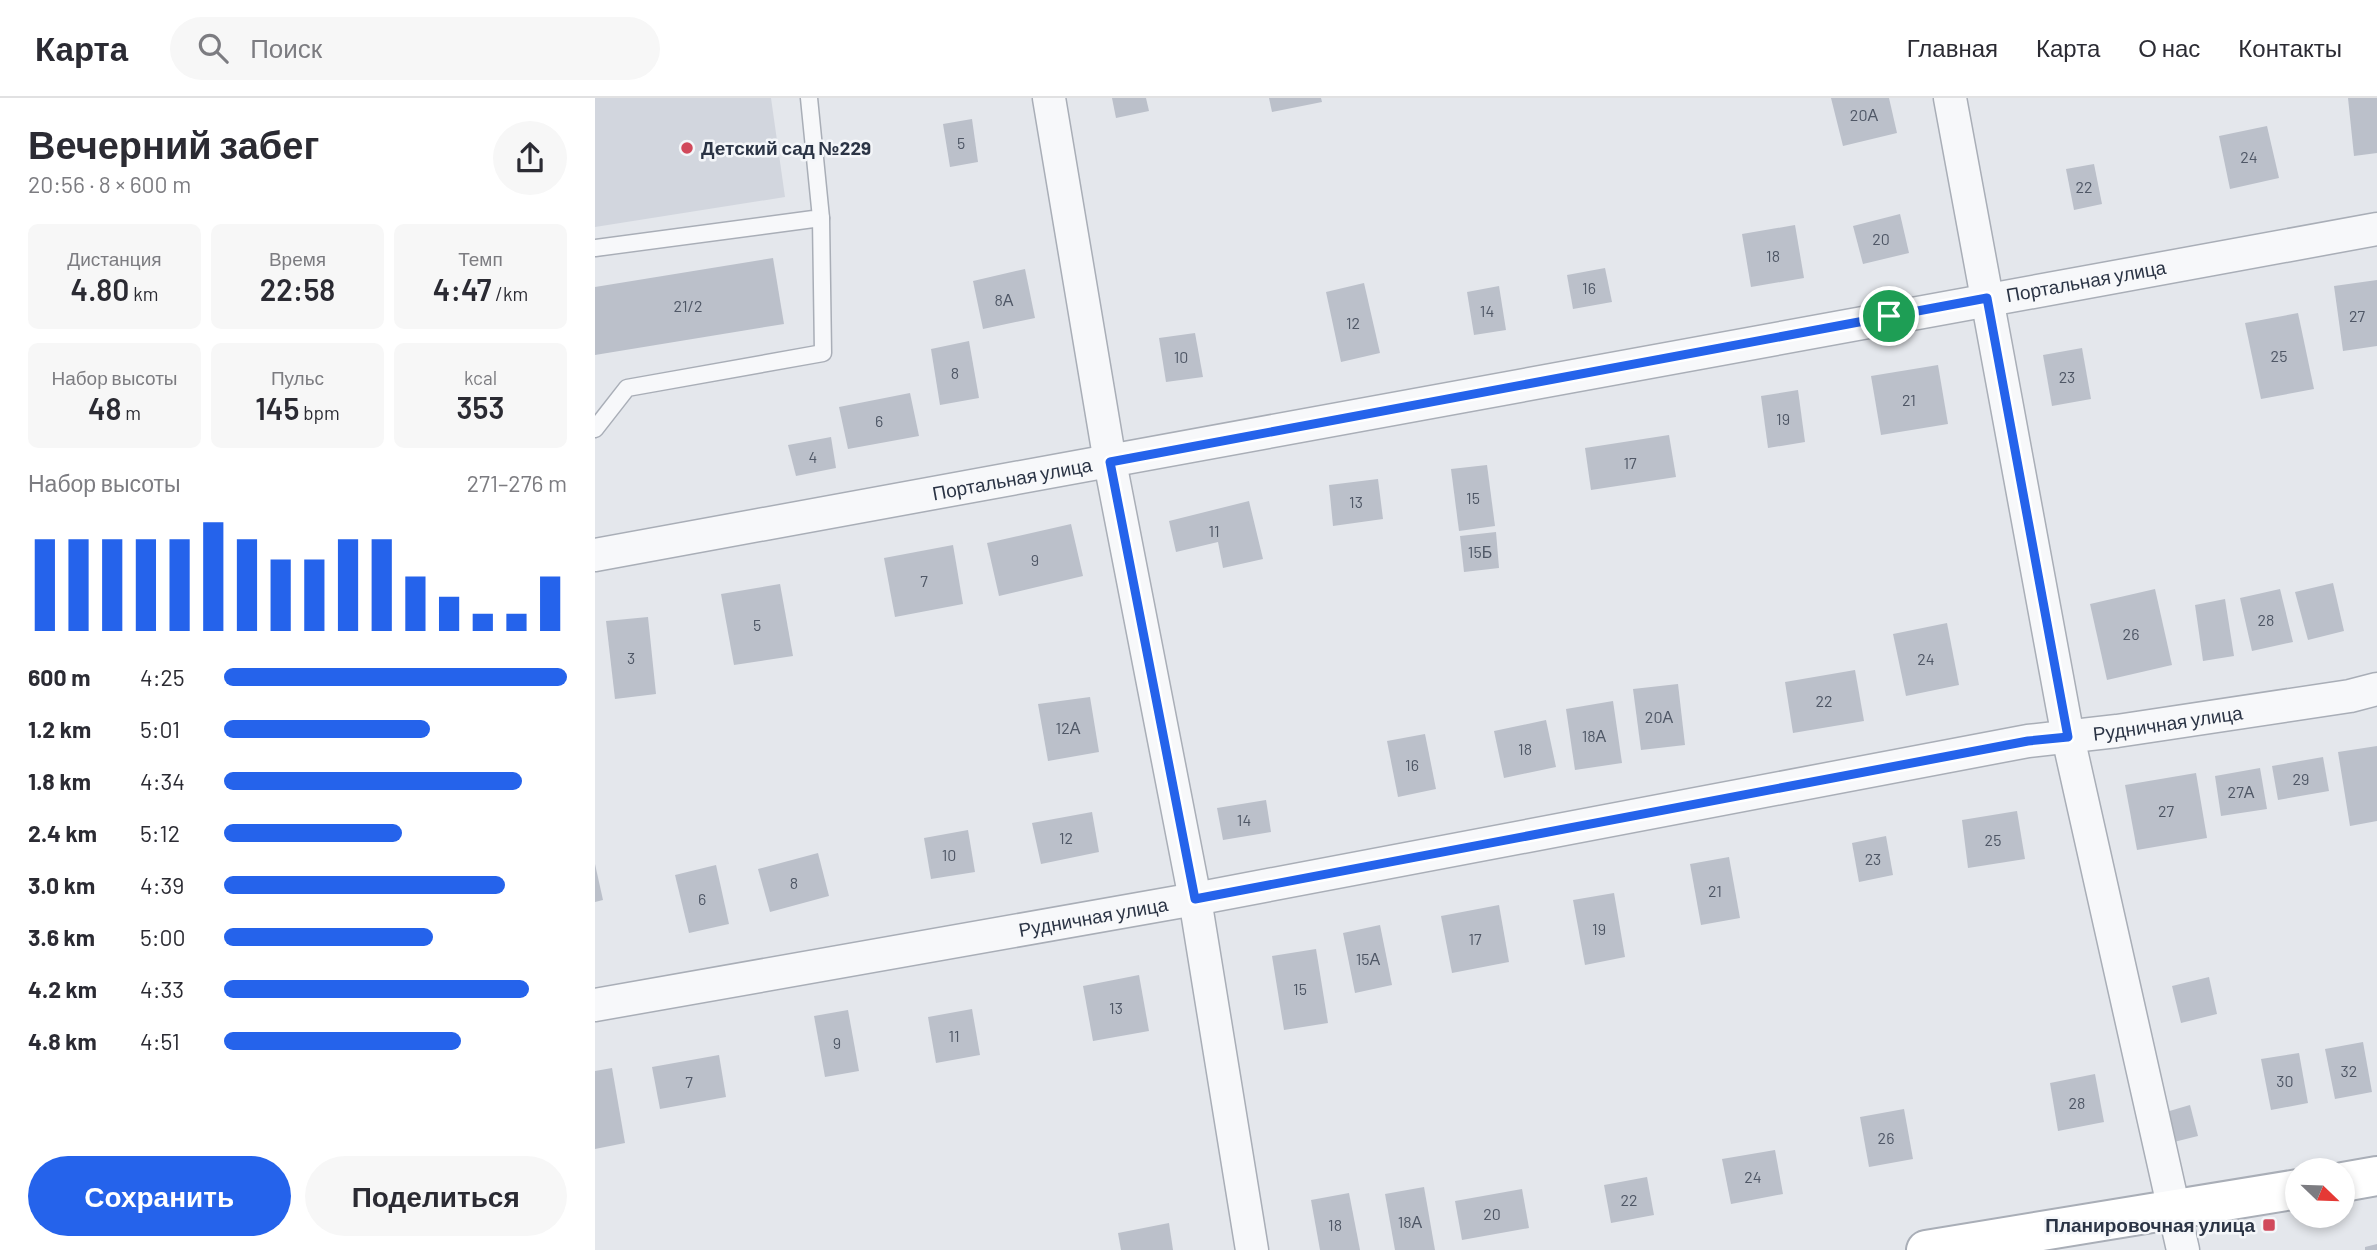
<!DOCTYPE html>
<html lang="ru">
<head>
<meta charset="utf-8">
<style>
	:root { --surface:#fff; --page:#f7f7f7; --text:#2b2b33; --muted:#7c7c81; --line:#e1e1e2; --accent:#2563eb }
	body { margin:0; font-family:Barlow,sans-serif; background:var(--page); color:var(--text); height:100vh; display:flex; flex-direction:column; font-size:26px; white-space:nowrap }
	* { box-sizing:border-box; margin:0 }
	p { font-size:23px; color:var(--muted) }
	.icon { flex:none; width:38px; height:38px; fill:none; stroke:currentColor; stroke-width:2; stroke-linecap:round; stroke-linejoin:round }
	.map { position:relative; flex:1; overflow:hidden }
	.sheet { display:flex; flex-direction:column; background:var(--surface); width:595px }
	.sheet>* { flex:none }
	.needle { width:46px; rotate:113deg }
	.tools { position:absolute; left:1690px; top:1060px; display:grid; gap:14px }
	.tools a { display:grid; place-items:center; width:70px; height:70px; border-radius:50%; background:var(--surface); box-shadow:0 4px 10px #0003; font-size:35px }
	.pin { position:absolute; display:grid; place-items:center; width:60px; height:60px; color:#fff; margin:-30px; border:4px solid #fff; border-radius:50%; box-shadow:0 2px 7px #0007 }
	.round { display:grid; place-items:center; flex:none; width:74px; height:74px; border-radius:37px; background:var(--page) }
	.summary { display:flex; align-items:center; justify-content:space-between; height:119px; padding:0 28px }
	h1 { font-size:38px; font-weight:600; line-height:52px }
	.stats { display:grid; grid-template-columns:repeat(3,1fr); gap:10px; height:119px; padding:7px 28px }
	.stats div { display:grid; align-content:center; border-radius:10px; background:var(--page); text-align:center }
	.stats b { font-size:30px; font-weight:600 }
	.stats small { font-size:19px; font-weight:400 }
	.stats p { font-size:19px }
	.chart { height:196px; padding:14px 28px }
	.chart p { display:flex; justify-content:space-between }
	.chart svg { width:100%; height:126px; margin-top:7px; stroke:var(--accent); stroke-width:6 }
	.button { display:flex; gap:14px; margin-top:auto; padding:14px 28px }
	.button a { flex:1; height:80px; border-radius:42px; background:var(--accent); color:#fff; font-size:28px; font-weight:600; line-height:80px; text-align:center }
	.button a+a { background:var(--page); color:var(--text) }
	ul { padding:0 28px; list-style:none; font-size:23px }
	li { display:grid; grid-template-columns:112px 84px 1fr; align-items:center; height:52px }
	li i { height:18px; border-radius:9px; background:var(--accent) }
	header { display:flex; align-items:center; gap:42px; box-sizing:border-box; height:98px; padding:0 35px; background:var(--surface); border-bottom:2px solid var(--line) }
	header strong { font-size:33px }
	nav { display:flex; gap:38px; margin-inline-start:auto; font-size:24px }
	.search { width:490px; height:63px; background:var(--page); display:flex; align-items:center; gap:18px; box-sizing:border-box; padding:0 24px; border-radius:38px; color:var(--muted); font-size:26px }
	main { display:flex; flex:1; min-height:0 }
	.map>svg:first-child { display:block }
</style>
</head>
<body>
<header>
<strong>Карта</strong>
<div class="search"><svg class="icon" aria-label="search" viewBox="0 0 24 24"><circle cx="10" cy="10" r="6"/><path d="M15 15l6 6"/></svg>Поиск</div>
<nav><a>Главная</a><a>Карта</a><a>О нас</a><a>Контакты</a></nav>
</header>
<main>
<section class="sheet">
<div class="summary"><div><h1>Вечерний забег</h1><p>20:56 · 8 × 600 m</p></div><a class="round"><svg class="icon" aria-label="share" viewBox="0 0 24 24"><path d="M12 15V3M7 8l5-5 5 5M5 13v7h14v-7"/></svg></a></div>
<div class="stats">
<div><p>Дистанция</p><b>4.80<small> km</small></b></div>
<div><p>Время</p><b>22:58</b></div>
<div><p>Темп</p><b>4:47<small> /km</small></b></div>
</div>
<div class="stats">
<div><p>Набор высоты</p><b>48<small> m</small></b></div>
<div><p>Пульс</p><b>145<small> bpm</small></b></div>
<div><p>kcal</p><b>353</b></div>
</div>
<div class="chart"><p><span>Набор высоты</span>271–276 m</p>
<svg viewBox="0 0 160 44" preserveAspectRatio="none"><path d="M5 44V12M15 44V12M25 44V12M35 44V12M45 44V12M55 44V6M65 44V12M75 44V19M85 44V19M95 44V12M105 44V12M115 44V25M125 44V32M135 44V38M145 44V38M155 44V25"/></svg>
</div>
<ul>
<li><b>600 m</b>4:25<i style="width:100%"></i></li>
<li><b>1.2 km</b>5:01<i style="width:60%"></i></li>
<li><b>1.8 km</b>4:34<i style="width:87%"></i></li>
<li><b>2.4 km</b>5:12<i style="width:52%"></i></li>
<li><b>3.0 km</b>4:39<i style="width:82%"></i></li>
<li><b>3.6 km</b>5:00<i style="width:61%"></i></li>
<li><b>4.2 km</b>4:33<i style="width:89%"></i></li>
<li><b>4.8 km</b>4:51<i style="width:69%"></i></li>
</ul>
<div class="button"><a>Сохранить</a><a>Поделиться</a></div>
</section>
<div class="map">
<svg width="1782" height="1152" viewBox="0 0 1782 1152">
	<rect width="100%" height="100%" fill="#e4e7ec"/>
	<polygon fill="#d2d6de" points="0,0 176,0 190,99 0,129"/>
	<g fill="#bbc0ca">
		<polygon points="517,0 551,0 554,13 521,20"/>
		<polygon points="674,0 726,0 727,4 677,14"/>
		<polygon points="1236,0 1294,0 1302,35 1248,48"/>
		<polygon points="1753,0 1782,0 1782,55 1759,58"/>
		<polygon points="377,21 383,64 355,69 348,26"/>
		<polygon points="1672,28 1684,80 1635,91 1624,38"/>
		<polygon points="1499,66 1507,106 1479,112 1471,71"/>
		<polygon points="1305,116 1314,155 1268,166 1258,128"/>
		<polygon points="1200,127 1209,180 1156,189 1147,136"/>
		<polygon points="178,160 189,226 0,257 0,189"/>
		<polygon points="1010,170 1017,204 978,211 972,177"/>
		<polygon points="430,171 440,220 388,231 378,183"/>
		<polygon points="1782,182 1782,248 1748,253 1739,188"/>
		<polygon points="769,185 785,255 746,264 731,194"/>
		<polygon points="904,188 911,232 879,237 872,194"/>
		<polygon points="1703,215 1719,291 1666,301 1650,225"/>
		<polygon points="600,235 608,279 571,284 564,240"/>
		<polygon points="374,243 384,300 345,307 336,251"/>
		<polygon points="1487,250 1496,301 1457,308 1448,257"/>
		<polygon points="1343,267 1353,326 1286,337 1276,278"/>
		<polygon points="1203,292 1210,344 1173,350 1166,298"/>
		<polygon points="315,295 324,338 253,351 244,309"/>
		<polygon points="1074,337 1081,379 996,392 990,350"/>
		<polygon points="236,339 241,370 201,378 193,347"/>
		<polygon points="892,367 900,428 864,433 856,371"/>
		<polygon points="783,381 788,421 738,428 734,387"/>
		<polygon points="654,403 668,461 628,470 623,444 581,454 574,423"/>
		<polygon points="476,426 488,478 404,498 392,445"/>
		<polygon points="901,434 904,470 869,474 865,438"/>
		<polygon points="358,447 368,506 300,519 289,460"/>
		<polygon points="1738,485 1749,533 1713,542 1700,494"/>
		<polygon points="185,486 198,558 139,567 126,496"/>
		<polygon points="1560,491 1577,567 1512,582 1495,506"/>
		<polygon points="1685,491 1698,544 1657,553 1645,500"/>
		<polygon points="1630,501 1639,558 1608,563 1600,507"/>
		<polygon points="53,519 61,596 20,601 11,523"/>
		<polygon points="1352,525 1364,587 1311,598 1298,536"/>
		<polygon points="1260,572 1269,623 1198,635 1190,584"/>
		<polygon points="1083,586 1090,647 1046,652 1038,591"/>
		<polygon points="495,599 504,654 453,663 443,606"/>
		<polygon points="1018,603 1027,665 980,672 971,611"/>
		<polygon points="951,622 961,669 909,680 899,633"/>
		<polygon points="830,636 841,691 803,699 792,643"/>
		<polygon points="1782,648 1782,723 1755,728 1743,654"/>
		<polygon points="1728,659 1734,693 1683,702 1677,668"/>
		<polygon points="1665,670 1672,711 1626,718 1620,678"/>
		<polygon points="1601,675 1612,740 1542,752 1530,687"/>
		<polygon points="671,702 676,734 628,742 622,710"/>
		<polygon points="1422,713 1430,761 1373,770 1367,722"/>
		<polygon points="497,714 504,754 446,766 437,725"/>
		<polygon points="373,732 380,774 336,781 329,740"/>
		<polygon points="1291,738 1298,777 1264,784 1257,745"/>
		<polygon points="223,755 234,798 175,814 163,771"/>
		<polygon points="1134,759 1145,820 1106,827 1095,766"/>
		<polygon points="0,766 8,802 0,804"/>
		<polygon points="121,767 134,826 94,835 80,777"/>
		<polygon points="1019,795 1030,859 990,867 978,802"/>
		<polygon points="904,807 914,864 857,875 846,818"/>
		<polygon points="785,827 797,887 760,895 748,835"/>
		<polygon points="721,851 733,925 689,932 677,858"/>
		<polygon points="544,877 554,933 498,943 488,888"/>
		<polygon points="1614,879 1622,916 1586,925 1577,888"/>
		<polygon points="377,911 385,957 341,965 333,919"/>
		<polygon points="253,912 264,973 230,979 219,918"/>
		<polygon points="1768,944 1777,994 1740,1001 1730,951"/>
		<polygon points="1704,955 1713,1005 1676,1012 1666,961"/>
		<polygon points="124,957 131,999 65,1011 57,969"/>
		<polygon points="17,970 30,1045 0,1051 0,973"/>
		<polygon points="1500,976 1509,1024 1463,1033 1455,985"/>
		<polygon points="1595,1007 1603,1038 1579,1044 1571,1014"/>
		<polygon points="1309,1011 1318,1061 1274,1069 1265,1019"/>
		<polygon points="1180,1052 1188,1096 1136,1106 1127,1061"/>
		<polygon points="1052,1079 1059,1117 1016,1125 1009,1087"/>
		<polygon points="829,1089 840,1152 800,1152 790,1096"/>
		<polygon points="927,1091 934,1130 867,1142 860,1103"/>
		<polygon points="754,1095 765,1152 725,1152 716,1102"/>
		<polygon points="574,1125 578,1152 526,1152 523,1135"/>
		<polygon points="1782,1146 1782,1152 1770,1152 1770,1149"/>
	</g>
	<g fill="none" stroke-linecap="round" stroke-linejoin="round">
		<g stroke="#a9aeb7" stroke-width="19">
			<g id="service">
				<polyline points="0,150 226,120 214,0"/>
				<polyline points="0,331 32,290 228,255 226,120"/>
			</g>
		</g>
		<g stroke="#a9aeb7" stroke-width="35">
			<g id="minor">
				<polyline points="454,0 515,364 600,801 657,1152"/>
				<polyline points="1355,0 1473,639 1588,1152"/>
				<path id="s1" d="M0,457C594,350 1187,236 1782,131"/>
				<path id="s2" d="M0,907L600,801L1433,643L1522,633L1755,598L1782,591"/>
			</g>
		</g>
		<g stroke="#a9aeb7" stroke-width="42">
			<g id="secondary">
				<polyline points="1748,1084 1782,1078"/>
				<polyline points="1331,1152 1703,1091"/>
			</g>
		</g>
		<use href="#service" stroke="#f7f8fa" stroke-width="16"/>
		<use href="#minor" stroke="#f7f8fa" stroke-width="32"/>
		<use href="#secondary" stroke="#fff" stroke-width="38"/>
	</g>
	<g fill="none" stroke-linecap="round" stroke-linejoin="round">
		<g stroke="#fff" stroke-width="14">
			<polygon id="route" points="1392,200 1473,639 1433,643 600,801 515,364"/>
		</g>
		<use href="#route" stroke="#2563eb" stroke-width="9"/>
	</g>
	<g fill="#d1495b" stroke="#f4f6f9" stroke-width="2.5">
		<circle cx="92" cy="50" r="7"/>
		<rect x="1667" y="1120" width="14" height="14" rx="3.5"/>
	</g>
	<g text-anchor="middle" stroke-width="5" stroke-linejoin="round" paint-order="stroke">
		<g font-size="16" fill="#4f5766">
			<text x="1269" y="23">20А</text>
			<text x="366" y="51">5</text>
			<text x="1654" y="65">24</text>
			<text x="1489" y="95">22</text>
			<text x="1286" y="147">20</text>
			<text x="1178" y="164">18</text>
			<text x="994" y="196">16</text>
			<text x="409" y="208">8А</text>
			<text x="93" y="214">21/2</text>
			<text x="892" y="219">14</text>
			<text x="1762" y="224">27</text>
			<text x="758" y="231">12</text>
			<text x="1684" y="264">25</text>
			<text x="586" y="265">10</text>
			<text x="360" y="281">8</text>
			<text x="1472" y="285">23</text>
			<text x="1314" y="308">21</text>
			<text x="1188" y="327">19</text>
			<text x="284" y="329">6</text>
			<text x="218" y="365">4</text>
			<text x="1035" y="371">17</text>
			<text x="878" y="406">15</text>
			<text x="761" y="410">13</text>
			<text x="619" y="439">11</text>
			<text x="885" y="460">15Б</text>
			<text x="440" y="468">9</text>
			<text x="329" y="489">7</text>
			<text x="1671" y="528">28</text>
			<text x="162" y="533">5</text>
			<text x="1536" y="542">26</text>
			<text x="36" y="566">3</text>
			<text x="1331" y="567">24</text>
			<text x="1229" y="609">22</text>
			<text x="1064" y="625">20А</text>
			<text x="473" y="636">12А</text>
			<text x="999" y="644">18А</text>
			<text x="930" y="657">18</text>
			<text x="817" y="673">16</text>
			<text x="1706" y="687">29</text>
			<text x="1646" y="700">27А</text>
			<text x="1571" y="719">27</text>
			<text x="649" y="728">14</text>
			<text x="471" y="746">12</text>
			<text x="1398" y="748">25</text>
			<text x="354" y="763">10</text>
			<text x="1278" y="767">23</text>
			<text x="199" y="791">8</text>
			<text x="1120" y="799">21</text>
			<text x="107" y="807">6</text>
			<text x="1004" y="837">19</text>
			<text x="880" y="847">17</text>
			<text x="773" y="867">15А</text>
			<text x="705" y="897">15</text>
			<text x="521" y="916">13</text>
			<text x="359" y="944">11</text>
			<text x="242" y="951">9</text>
			<text x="1754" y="979">32</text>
			<text x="1690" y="989">30</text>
			<text x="94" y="990">7</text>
			<text x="1482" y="1011">28</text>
			<text x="1291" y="1046">26</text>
			<text x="1158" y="1085">24</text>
			<text x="1034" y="1108">22</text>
			<text x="897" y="1122">20</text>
			<text x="815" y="1130">18А</text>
			<text x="740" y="1133">18</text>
		</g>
		<g font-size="19" font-weight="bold" fill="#2b3445" stroke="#f4f6f9" text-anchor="start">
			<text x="106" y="57">Детский сад №229</text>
			<text x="1660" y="1134" text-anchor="end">Планировочная улица</text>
		</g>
		<g font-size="19" fill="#2b3445" stroke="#f4f6f9">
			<text dy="7" stroke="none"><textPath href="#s1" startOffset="1516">Портальная улица</textPath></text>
			<text dy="7" stroke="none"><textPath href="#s1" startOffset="424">Портальная улица</textPath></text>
			<text dy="7" stroke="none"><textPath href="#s2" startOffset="1598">Рудничная улица</textPath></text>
			<text dy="7" stroke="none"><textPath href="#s2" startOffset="506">Рудничная улица</textPath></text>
		</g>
	</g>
</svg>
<div class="tools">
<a><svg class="needle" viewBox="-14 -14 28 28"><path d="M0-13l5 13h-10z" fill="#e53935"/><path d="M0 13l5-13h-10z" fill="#7c7c81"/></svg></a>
</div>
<div class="pin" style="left:1294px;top:218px;background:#1e9e55"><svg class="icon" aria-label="arrive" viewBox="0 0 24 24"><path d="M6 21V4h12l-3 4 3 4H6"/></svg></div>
</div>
</main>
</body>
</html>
